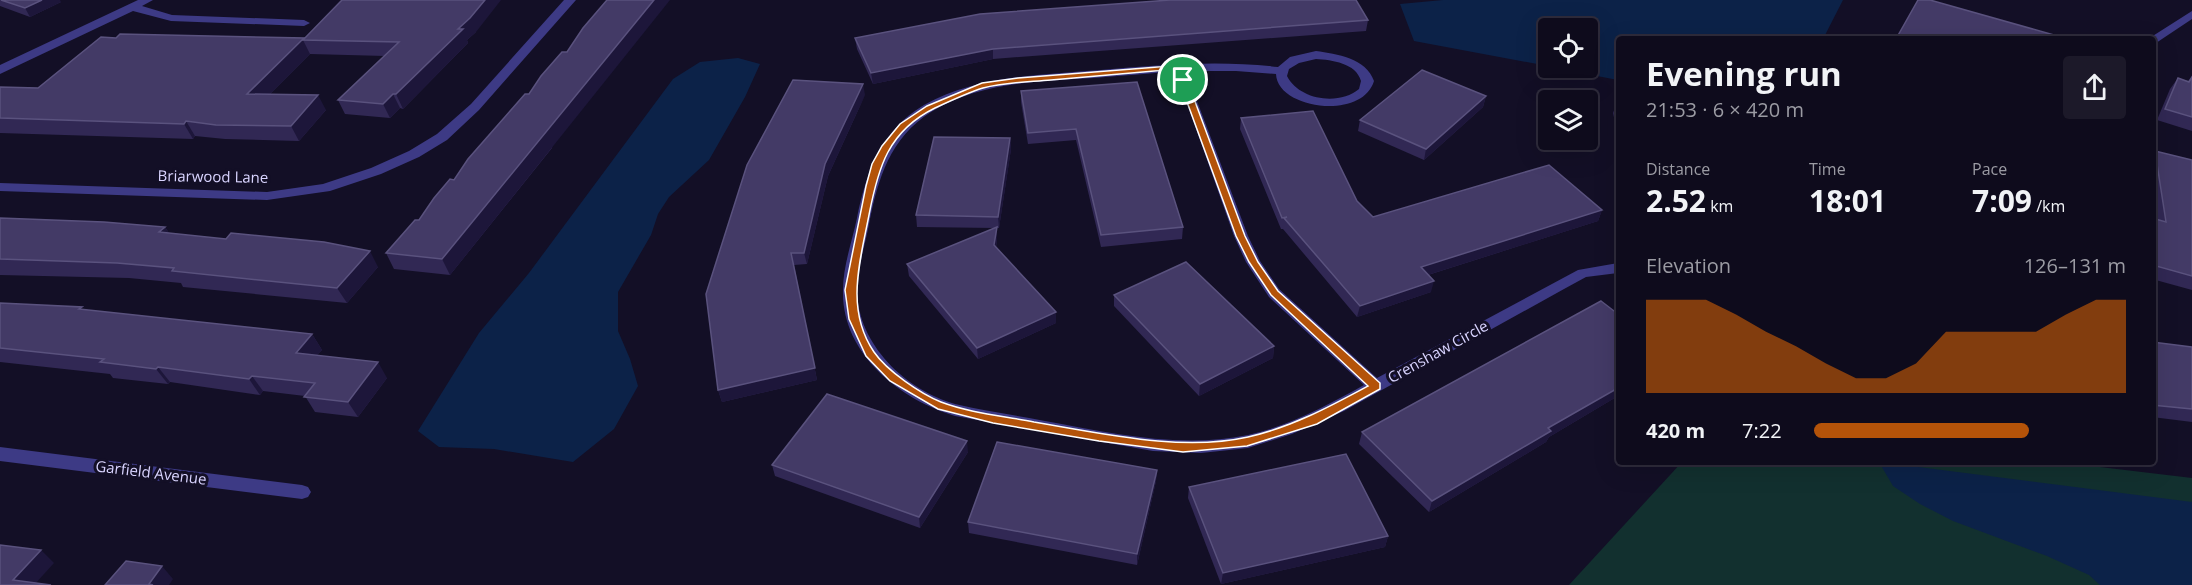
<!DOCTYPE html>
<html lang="en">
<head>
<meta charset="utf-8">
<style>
	:root { --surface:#0e0b1c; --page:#1c1929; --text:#f1f3f6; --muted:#9b9ba3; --line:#2e2b3b; --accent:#b45309 }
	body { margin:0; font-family:"Open Sans",sans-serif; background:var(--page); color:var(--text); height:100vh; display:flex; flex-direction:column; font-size:22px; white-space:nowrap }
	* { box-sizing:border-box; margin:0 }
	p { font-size:20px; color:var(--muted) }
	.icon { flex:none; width:33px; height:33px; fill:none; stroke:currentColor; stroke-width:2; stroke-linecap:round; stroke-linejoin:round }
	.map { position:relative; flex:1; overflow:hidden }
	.side { position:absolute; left:1616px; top:36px; width:540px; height:429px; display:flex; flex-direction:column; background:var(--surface); border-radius:6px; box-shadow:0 6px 24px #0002,0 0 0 2px var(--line) }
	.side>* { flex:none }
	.buttons { position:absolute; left:1538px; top:18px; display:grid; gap:12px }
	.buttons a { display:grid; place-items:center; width:60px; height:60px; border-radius:6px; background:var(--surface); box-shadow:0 6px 24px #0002,0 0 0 2px var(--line); font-size:30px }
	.pin { position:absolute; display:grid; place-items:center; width:51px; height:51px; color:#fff; margin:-26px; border:3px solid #fff; border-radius:50%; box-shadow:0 2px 6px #0007 }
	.round { display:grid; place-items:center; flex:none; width:63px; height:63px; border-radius:6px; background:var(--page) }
	.headline { display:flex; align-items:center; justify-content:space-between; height:102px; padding:0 30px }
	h1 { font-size:33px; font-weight:700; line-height:45px }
	.stats { display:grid; grid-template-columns:repeat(3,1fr); gap:9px; height:102px; padding:6px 30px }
	.stats div { display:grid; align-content:center }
	.stats b { font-size:30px; font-weight:700 }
	.stats small { font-size:16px; font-weight:400 }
	.stats p { font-size:16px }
	.chart { height:168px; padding:12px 30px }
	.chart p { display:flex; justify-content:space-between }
	.chart svg { width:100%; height:108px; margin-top:6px; fill:var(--accent); opacity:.7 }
	ul { padding:0 30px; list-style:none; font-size:20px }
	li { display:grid; grid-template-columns:96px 72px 1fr; align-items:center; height:45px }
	li i { height:15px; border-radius:8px; background:var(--accent) }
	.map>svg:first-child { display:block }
</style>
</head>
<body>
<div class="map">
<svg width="2192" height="585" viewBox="0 0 2192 585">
	<rect width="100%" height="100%" fill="#130f26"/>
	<polygon fill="#12302f" points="1682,462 2058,462 2192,478 2192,585 1569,585"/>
	<g fill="#0c2248">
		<polygon points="1443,0 1843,0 1823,39 1618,39 1618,80 1555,68 1587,68 1587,28 1548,28 1548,66 1414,41 1400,4"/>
		<polygon points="738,58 760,64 745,97 709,160 669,197 658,214 651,235 618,292 618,331 630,359 638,386 614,429 573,462 494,449 439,447 418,431 479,333 529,273 673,79 700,62"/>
		<polygon points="1879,462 2192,502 2192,585 2100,585 2089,575 2047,556 1953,521 1920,504 1893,486"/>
	</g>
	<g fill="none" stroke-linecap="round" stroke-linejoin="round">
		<g fill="#3d3a85" fill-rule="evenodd">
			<polygon points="138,0 153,0 142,6 172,15 304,20 310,23 304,26 171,21 133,11 0,74 0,65"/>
			<polygon points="564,0 576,0 479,110 447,140 419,157 381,174 330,191 267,200 0,191 0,183 267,192 323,184 371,168 409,151 437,134 471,104"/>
			<polygon points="2192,11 2192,19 2156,43 2152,44 2152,39 2148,39"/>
			<path d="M1316,51C1337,54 1366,58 1374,81C1362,121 1277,109 1276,74L1236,71H1188L1189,80L1248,236L1260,261L1279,289L1377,378L1578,270L1618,263V273L1586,277L1564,289L1344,411L1292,434L1248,448L1201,453L1153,451L955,416C900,400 841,353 843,290C843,266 852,242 857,218C866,173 881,130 924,105C978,75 1041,75 1101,70C1160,65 1218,60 1278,67L1290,57ZM1316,59C1332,60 1356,63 1361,81L1359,89C1339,106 1299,100 1287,76L1289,69L1299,63ZM1176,72L1234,236L1246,262L1269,297L1364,385C1328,405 1289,426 1248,435C1180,449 1111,433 1045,421C1015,415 985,411 955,404C906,390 858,345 857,291C857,269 865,246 869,224C878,178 890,138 931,112C979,82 1039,81 1094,78C1121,76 1148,73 1176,72Z"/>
			<polygon points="0,447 302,485 308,487 311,492 308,497 302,499 0,461"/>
		</g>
	</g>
	<g fill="#312854">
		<polygon points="0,0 61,2 30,17 0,6"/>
		<polygon points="1368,20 1366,31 993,59 873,84 857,49 855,38"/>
		<polygon points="476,32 467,40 468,43 403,109 400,108 390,118 345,114 338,100 385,56 310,54 270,94 326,110 299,141 225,139 195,136 193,139 0,133 0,87 38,88 304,38"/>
		<polygon points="567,52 552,148 450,275 394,269 386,253 419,220 529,94"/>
		<polygon points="2192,76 2192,131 2157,120 2170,89 2178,78 2188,81"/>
		<polygon points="1137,82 1183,227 1182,239 1101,247 1076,140 1028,144 1021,102 1021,91"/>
		<polygon points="865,95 828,176 807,264 794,265 817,380 722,402 718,390"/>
		<polygon points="1486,96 1483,107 1424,160 1358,131 1360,120"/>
		<polygon points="1617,102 1618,102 1618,135 1613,113"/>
		<polygon points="1241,118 1357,201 1373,217 1602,210 1598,221 1428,275 1431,292 1357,317 1283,229 1281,229 1240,129"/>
		<polygon points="1010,138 1011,149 999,228 997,228 997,239 996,248 1056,323 978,359 909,276 907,264 995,228 917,227 916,215"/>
		<polygon points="2155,151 2192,160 2192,290 2152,279 2152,218 2155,219 2152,199 2152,155"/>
		<polygon points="0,218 165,227 169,233 378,267 347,303 183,287 181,283 129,278 0,275"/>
		<polygon points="1114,295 1274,346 1273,358 1199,396 1114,306"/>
		<polygon points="0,303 84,310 312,334 322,350 317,355 387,378 358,417 315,412 305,396 263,391 260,395 170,382 168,384 113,378 110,374 0,362"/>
		<polygon points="1618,314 1618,396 1549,437 1546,442 1429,512 1359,444 1362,432"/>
		<polygon points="2152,342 2192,347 2192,422 2152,417"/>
		<polygon points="968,452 920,528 775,476 772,465"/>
		<polygon points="1157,470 1156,481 1137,565 969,533 968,522"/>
		<polygon points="1189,487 1388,536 1385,547 1221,584 1188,498"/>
	</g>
	<g fill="#1d163a">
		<polygon points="42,0 60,0 61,2 30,17 25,8"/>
		<polygon points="485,0 501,0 476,32 467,40 468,43 403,109 396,94"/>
		<polygon points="654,0 670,0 450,275 442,259"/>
		<polygon points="304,38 303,40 310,54 255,109 247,94"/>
		<polygon points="993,49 993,59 873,84 871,73"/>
		<polygon points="863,84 865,95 828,176 807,264 804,253 825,164"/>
		<polygon points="393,94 400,108 390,118 383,104"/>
		<polygon points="318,95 326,110 299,141 291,126"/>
		<polygon points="1486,96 1483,107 1424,160 1426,149"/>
		<polygon points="186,121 195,136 193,139 184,124"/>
		<polygon points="1010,138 1011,149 999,228 998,217"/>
		<polygon points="1602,210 1598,221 1418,278 1421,267"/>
		<polygon points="165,227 175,242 159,232"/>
		<polygon points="997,227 997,239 995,257 994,245"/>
		<polygon points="370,251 378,267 347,303 337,288"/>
		<polygon points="791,253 817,380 722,402 718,390"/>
		<polygon points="1434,281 1431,292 1357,317 1360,306"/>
		<polygon points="1056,312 1056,323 978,359 977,348"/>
		<polygon points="312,334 322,350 306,368 296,353"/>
		<polygon points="1274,346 1273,358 1199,396 1200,384"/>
		<polygon points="378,362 387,378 358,417 348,402"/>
		<polygon points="158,367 170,382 168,384 156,369"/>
		<polygon points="252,376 263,391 260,395 249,379"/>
		<polygon points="1618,388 1618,396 1549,437 1546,442 1429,512 1432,501 1548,428"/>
		<polygon points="967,441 968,452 920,528 919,517"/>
		<polygon points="1157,470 1156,481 1137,565 1137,554"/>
		<polygon points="1388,536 1385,547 1221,584 1223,573"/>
		<polygon points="41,550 54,563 34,585 13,580"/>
		<polygon points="162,566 173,579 169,585 149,585"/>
	</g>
	<g fill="#433a66" stroke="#5a527e" stroke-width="1.5">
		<polygon points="1,0 42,0 25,8"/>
		<polygon points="342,0 485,0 470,18 458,29 463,29 396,94 393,94 383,104 338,100 399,42 303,40"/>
		<polygon points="607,0 654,0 442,259 386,253 415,220 419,220 434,198 450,179 454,180 468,159 525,94 529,94 541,76 562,52 567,52 583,28"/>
		<polygon points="1170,0 1356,0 1368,20 993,49 871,73 855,38 980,14"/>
		<polygon points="1918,0 1930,0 2068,39 1896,39"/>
		<polygon points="120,34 304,38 247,94 318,95 291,126 216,125 186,121 184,124 0,118 0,87 38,88 101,37 116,38"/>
		<polygon points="1422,70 1486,96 1426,149 1360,120"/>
		<polygon points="2192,77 2192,117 2165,109 2178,78 2189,82"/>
		<polygon points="793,80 863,84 825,164 804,253 791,253 815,368 718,390 706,294 747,165"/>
		<polygon points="1137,82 1183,227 1101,235 1076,129 1028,133 1021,91"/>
		<polygon points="1313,111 1357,201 1373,217 1549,165 1602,210 1421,267 1434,281 1360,306 1284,218 1287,217 1282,218 1241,118"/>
		<polygon points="934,137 1010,138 998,217 916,215"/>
		<polygon points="2155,151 2192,160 2192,276 2156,266 2152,237 2152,218 2166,222"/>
		<polygon points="0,218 104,222 165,227 159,232 226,239 231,233 324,242 370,251 337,288 172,271 174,268 117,263 0,259"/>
		<polygon points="997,227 994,245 1056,312 977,348 907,264"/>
		<polygon points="1186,262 1274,346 1200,384 1114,295"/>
		<polygon points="1601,301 1618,314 1618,388 1548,428 1551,431 1432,501 1362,432"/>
		<polygon points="0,303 82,307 79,309 312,334 296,353 378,362 348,402 304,397 315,383 252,376 249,379 158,367 156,369 100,362 104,359 0,348"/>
		<polygon points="2152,342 2192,347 2192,409 2152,405"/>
		<polygon points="827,394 967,441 919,517 772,465"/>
		<polygon points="997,442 1157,470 1137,554 968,522"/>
		<polygon points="1346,454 1388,536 1223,573 1189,487"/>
		<polygon points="0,545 41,550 13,580 51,585 0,585"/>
		<polygon points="126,561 162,566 149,584 153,585 105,585"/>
	</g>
	<path fill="#b45309" stroke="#fff" stroke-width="1.5" fill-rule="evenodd" d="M1183,65L1187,80L1245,236L1258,262L1278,291L1380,383V389L1317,424L1247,446L1183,452L1099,441L993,423L938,409L890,381L866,356L849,319L845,290L866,186L872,164L882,146L900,124L927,106L982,83L1018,78ZM1177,69L1179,80L1236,236L1249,262L1271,295L1368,386C1329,407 1292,427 1248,437C1181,452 1101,433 1034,422C1004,416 970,413 941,402C921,394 887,371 874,352C845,309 860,262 869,215C878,168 888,131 935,108C950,101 967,93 983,88C1005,82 1029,82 1051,80C1093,76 1135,73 1177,69Z"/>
	<g text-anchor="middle" stroke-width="6" stroke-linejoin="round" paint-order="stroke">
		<g font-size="15" fill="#d9d4ff" stroke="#130f26">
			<text transform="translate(213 177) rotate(1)" y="5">Briarwood Lane</text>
			<text transform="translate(1438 352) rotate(-29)" y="5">Crenshaw Circle</text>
			<text transform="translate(151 473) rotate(7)" y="5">Garfield Avenue</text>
		</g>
	</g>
</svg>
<div class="buttons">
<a><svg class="icon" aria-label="locate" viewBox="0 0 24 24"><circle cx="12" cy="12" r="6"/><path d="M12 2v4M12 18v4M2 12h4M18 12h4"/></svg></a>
<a><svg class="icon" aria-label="layers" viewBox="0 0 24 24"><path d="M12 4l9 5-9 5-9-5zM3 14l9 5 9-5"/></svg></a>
</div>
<div class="pin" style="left:1183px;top:80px;background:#1e9e55"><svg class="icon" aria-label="arrive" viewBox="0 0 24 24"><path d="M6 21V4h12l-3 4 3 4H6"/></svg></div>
<section class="side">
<div class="headline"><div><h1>Evening run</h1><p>21:53 · 6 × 420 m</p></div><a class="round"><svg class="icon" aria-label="share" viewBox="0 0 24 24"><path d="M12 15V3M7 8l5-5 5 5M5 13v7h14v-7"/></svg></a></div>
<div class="stats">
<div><p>Distance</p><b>2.52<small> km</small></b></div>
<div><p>Time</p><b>18:01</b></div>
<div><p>Pace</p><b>7:09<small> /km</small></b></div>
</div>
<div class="chart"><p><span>Elevation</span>126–131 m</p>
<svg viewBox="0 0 160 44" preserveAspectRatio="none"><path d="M0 44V6L10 6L20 6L30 12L40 19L50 25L60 32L70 38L80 38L90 32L100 19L110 19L120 19L130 19L140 12L150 6L160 6V44z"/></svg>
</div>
<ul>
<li><b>420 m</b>7:22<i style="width:69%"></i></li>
</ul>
</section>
</div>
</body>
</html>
